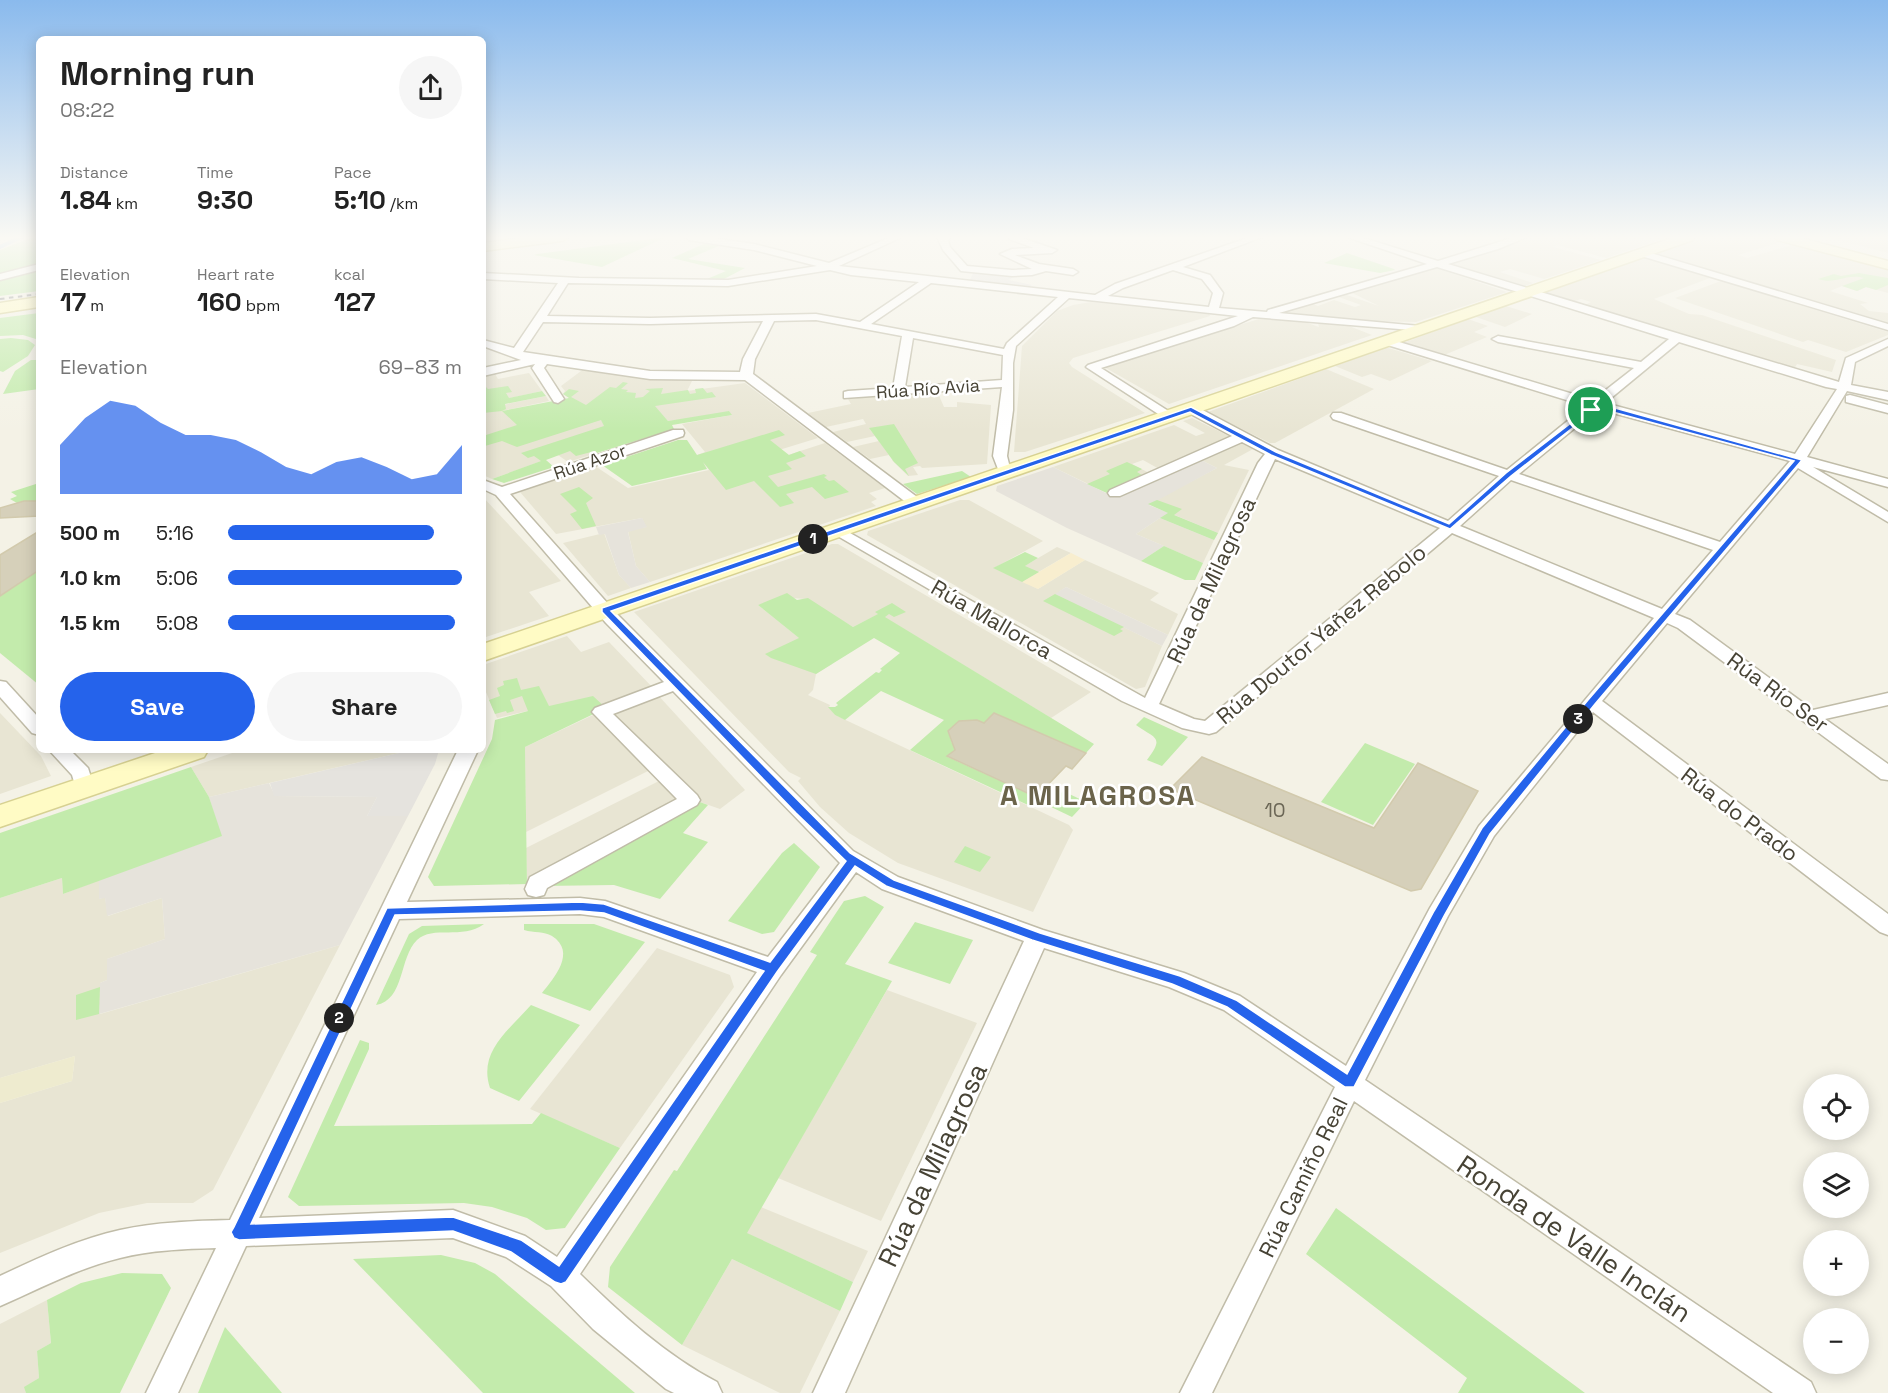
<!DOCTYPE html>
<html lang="en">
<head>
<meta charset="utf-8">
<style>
	:root { --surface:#fff; --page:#f6f6f6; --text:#222; --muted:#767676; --accent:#2563eb }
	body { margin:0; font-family:"Space Grotesk",sans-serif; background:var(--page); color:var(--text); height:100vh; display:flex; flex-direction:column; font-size:22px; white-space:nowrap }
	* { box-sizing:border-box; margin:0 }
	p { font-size:20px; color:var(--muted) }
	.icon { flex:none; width:33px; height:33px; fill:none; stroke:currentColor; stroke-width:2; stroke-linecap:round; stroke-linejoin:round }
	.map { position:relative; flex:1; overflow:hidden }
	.side { position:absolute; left:36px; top:36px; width:450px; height:717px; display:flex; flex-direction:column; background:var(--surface); border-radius:9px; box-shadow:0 3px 15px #0003 }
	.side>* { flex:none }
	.tools { position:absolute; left:1803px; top:1074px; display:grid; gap:12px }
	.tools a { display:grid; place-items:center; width:66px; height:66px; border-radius:50%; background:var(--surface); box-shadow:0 3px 15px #0003; font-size:30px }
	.pin { position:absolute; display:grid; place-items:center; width:51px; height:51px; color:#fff; margin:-26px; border:3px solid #fff; border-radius:50%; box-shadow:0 2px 6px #0007 }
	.km { position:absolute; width:30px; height:30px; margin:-15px; border-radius:50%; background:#222; color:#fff; font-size:16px; line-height:30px; text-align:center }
	.round { display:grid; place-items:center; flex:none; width:63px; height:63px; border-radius:32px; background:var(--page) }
	.overview { display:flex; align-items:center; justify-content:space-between; height:102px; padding:0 24px }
	h1 { font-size:33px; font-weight:800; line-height:45px }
	.figures { display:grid; grid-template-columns:repeat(3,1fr); gap:9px; height:102px; padding:6px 24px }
	.figures div { display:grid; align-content:center }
	.figures b { font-size:26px; font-weight:800 }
	.figures small { font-size:16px; font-weight:400 }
	.figures p { font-size:16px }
	.chart { height:168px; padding:12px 24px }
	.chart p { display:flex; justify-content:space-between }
	.chart svg { width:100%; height:108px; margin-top:6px; fill:var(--accent); opacity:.7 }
	.action { display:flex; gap:12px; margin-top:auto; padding:12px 24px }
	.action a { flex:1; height:69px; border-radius:36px; background:var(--accent); color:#fff; font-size:24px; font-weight:800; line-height:69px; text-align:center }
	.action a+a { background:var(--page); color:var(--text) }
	ul { padding:0 24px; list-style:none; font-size:20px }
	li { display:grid; grid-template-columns:96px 72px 1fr; align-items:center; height:45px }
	li i { height:15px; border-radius:8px; background:var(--accent) }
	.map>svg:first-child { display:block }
</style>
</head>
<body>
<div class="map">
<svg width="1888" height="1393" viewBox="0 0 1888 1393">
	<rect width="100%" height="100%" fill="#f4f2e6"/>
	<g fill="#e8e5d3">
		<polygon points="1533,237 1668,237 1606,258 1557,245 1553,247 1601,260 1544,279 1510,269 1500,272 1533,283 1525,286 1449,263"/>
		<polygon points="1703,237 1768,237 1784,241 1738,255 1747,258 1795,244 1888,269 1888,293 1866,287 1857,291 1842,286 1830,291 1868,303 1860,304 1869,311 1888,313 1888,323 1656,253"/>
		<polygon points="1825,237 1888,237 1888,253 1857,245"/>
		<polygon points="1644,258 1710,278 1654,299 1689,314 1702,315 1836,360 1832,372 1797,364 1794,369 1583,306 1591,302 1581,299 1572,302 1545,293"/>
		<polygon points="1433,267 1507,292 1416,322 1366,321 1284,312 1310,303 1318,306 1334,300 1355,307 1361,305 1333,295 1341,293 1379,306 1348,291"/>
		<polygon points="1721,281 1888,332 1888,335 1846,352 1808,340 1803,342 1675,298"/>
		<polygon points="1091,302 1209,313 1210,316 1073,358 1069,363 1072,367 1145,413 1025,452 1014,452 1022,346 1057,311 1073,305"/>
		<polygon points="1506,306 1532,314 1505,327 1476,317"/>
		<polygon points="1262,318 1302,321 1319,327 1318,323 1349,326 1372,335 1169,404 1104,367"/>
		<polygon points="1468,319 1488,326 1474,332 1487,337 1442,356 1403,343"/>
		<polygon points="1385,347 1432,361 1390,381 1371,374 1362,377 1335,366"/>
		<polygon points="585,368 693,379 687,391 745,383 818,438 711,471 717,478 825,443 885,488 869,493 877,499 871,502 876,506 650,582 636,566 628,531 646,527 642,518 556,534 520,492 595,466 628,488 709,470 697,455 705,452 682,424 732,415 668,421 646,397 595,404 610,440 589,446 597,453 568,462 558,455 492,479 483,475 483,409 546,396 549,401 502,411 582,405 563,394 565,391 561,386"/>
		<polygon points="1326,369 1374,389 1275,443 1270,443 1208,412"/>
		<polygon points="529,373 542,391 483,404 483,376 495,374 498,379"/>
		<polygon points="937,391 944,407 957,407 957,402 991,405 987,464 922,468 920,466 913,467 918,475 908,476 892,460 913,455 869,428 875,436 847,442 833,432 866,424 863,419 826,427 808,413 851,404 848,399"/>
		<polygon points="1192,418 1233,438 1161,470 1143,460 1132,464 1151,474 1107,493 1053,467 1174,425 1196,436 1205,433 1183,421"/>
		<polygon points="879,441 889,455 870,459 853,447"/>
		<polygon points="1237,441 1253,449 1224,465 1249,470 1218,533 1148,504 1217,468 1199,459"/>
		<polygon points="483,497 561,581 529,592 549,616 483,638"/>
		<polygon points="960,500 969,500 1043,541 994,568 1009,575 1057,547 1071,553 1023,581 1038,589 1085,560 1159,593 1150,600 1178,614 1168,635 1066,587 1056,594 1162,646 1145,687 1136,689 867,535 868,531"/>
		<polygon points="1160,518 1214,540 1203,563 1136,534"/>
		<polygon points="604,533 619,575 631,588 608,596 563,543"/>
		<polygon points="832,544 838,544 1091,692 1051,718 879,614 853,627 805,599 793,598 758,605 832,664 816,674 813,690 808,695 830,705 829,707 835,715 1069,825 1073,830 1033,912 898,863 849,833 820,807 798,781 801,778 789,772 634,612"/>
		<polygon points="567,636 581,652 609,642 654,689 606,708 549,706 497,718 483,685 483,665"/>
		<polygon points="656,693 745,790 720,809 697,801 610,712"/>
		<polygon points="0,713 41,756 51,776 0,794"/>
		<polygon points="593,715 650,770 526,832 525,747"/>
		<polygon points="241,750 412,750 209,797 191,767"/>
		<polygon points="661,780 682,801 527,881 526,848"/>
		<polygon points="62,878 63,894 99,880 99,899 105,897 108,916 162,898 165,939 107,959 107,980 100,983 100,1014 340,945 213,1190 193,1203 147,1203 99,1213 0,1253 0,1103 72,1081 75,1056 0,1078 0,898"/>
		<polygon points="657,948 730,975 734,987 620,1148 530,1109"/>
		<polygon points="887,990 977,1023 881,1221 778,1178"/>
		<polygon points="761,1207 868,1251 853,1282 746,1233"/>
		<polygon points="732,1259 840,1311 800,1393 780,1393 682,1345"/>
		<polygon points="47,1300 51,1343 37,1351 39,1378 25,1387 26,1393 0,1393 0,1324"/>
	</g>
	<polygon fill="#f8eecf" points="1071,553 1085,560 1038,589 1022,582"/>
	<g fill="#e6e3db">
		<polygon points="1199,459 1217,468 1149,505 1218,533 1214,540 1160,518 1136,534 1164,546 1141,561 1067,528 996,491 997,486 1053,467 1114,497"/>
		<polygon points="642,518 647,527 628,532 636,566 650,582 631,588 619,575 605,534 599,535 596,527"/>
		<polygon points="1066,587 1168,635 1162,646 1055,594"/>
		<polygon points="269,783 275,796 377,797 367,816 408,816 340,945 99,1014 100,983 107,980 107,959 165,939 162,898 107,916 105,898 99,899 99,880 221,836 209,797"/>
	</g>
	<polygon fill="#eeebcf" points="75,1056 72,1081 0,1103 0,1078"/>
	<g fill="#c3ebac">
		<polygon points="33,237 39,237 39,263 0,275 0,250"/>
		<polygon points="666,237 602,267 534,255 537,254"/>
		<polygon points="708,242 721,245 688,259 745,268 722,280 707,279 726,271 672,258"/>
		<polygon points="1347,253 1394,269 1395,270 1380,273 1324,263"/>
		<polygon points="39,270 39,291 0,296 0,279"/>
		<path d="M1859,273L1888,278V285L1876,290L1866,287L1857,291L1842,286L1864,278C1846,273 1836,285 1818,279L1834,274L1841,276Z"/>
		<polygon points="39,313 39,340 23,335 0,336 0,318"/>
		<polygon points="11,338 28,340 35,345 28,356 3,372 0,371 0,339"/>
		<polygon points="31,360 39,360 39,389 3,394 15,371"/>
		<polygon points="623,382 628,383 621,389 628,390 626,392 636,393 635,398 643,397 650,391 645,389 663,388 661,394 688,390 690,394 696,393 695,389 703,388 707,393 712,392 716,397 655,406 668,421 729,411 732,415 672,425 674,429 597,453 595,451 576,456 570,451 546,460 554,467 504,483 492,479 541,461 534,456 528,458 521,453 604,426 601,420 517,447 502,441 485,446 483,436 517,425 502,411 483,413 483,384 488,389 508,386 512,392 506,393 509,398 542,391 546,396 505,404 506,409 502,411 569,398 563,394 569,389 579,391 571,397 586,405 610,387 616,388"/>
		<polygon points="894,424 918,463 905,469 909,476 894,462 869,428"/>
		<polygon points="779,430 785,435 770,440 789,455 800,451 806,456 786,463 792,469 768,476 778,487 824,474 827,476 824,477 829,481 834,480 849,492 825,499 812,487 786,494 794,503 780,507 754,481 726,490 703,462 707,469 632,486 602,465 678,440 687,440 697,455"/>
		<polygon points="1127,462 1142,469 1137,472 1145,477 1107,493 1087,484 1110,474 1106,471"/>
		<polygon points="962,471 971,477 917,494 903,484"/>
		<polygon points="39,483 39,503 17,503 10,499 17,496 11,492"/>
		<polygon points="579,487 593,498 586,503 596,526 582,529 570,514 577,511 560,494"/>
		<polygon points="1157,500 1182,509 1174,515 1218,533 1214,540 1160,518 1168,513 1148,504"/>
		<polygon points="1164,546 1203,563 1195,580 1185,580 1141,561"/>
		<polygon points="1025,552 1038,558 1025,566 1039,572 1022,582 993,568"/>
		<polygon points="39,570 39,685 0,653 0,596"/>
		<path d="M787,593L797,600L808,598L853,627L878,614L875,612L892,603L906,612L894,617L889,614L885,617L1094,744L1086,753L994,713L984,723C969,717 959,721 948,731L952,743L958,746L948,757L1036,797L1028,805L910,750L944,720L881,691L845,720L835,715L828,707H835L838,705L836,703L876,672L879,673L882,670L880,669L900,653L874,638L816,674L771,658L765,654L799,638L758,605Z"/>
		<polygon points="1055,594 1124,627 1120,629 1123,631 1114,636 1043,601"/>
		<polygon points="517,678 521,690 539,686 549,706 593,696 606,708 525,747 527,884 434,886 428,877 492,739 495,720 528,711 522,696 510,700 514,711 507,713 506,711 495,714 489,700 500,696 497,688 504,685 503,681"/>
		<path d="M1144,717L1188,737L1162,766L1147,760C1165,736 1155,739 1136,725Z"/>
		<polygon points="1365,743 1415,764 1373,825 1321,802"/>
		<polygon points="191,767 209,797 222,836 63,894 62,878 0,898 0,833"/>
		<polygon points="1063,791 1086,802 1072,817 1049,806"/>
		<polygon points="697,801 708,805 683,833 708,842 660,899 614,885 543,886"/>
		<polygon points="794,843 820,867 774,932 762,934 728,921 782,853"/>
		<polygon points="965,846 991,857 980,872 954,862"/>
		<polygon points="865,896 884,907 845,964 892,981 747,1233 853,1282 840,1311 732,1259 682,1345 608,1287 610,1267 674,1170 677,1171 817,955 810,952 844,901"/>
		<polygon points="915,922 973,940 950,984 888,963"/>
		<path d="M484,924C462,940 433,925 417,940C399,957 405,1000 376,1005L409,934L422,926Z"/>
		<path d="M524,924H594L645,942L590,1011L542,993C554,978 577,952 552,936C544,931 534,933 524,930Z"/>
		<polygon points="100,987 99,1014 76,1020 76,995"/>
		<path d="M531,1005L580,1025L519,1101L490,1088C478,1052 508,1031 531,1005Z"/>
		<polygon points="360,1040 369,1043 369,1049 334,1126 532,1124 541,1113 620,1148 565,1228 546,1230 527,1218 492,1207 464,1203 299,1206 288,1197"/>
		<polygon points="1336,1208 1585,1393 1458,1393 1467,1378 1306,1254"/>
		<polygon points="441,1255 475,1263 495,1274 635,1393 483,1393 353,1259"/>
		<polygon points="122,1273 162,1274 171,1288 120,1393 26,1393 24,1387 39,1378 37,1351 51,1343 47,1300 81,1283"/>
		<polygon points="225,1327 282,1393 198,1393"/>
	</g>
	<g fill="#e5e3de">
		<polygon points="974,271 1013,277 1009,280 1032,285 1028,288 969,282"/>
		<polygon points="412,750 439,750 435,764 408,816 367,816 377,797 274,796 270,783"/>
	</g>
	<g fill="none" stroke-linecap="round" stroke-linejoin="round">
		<polyline stroke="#9ec2f5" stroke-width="4" points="0,247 21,237"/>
	</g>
	<g fill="#d6d0ba" stroke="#d2caad" stroke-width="1.5">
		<polygon points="24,501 39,501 39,516 0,518 0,508"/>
		<polygon points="39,531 39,570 0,596 0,555"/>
		<polygon points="994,713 1086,753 1072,769 1066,766 1036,797 947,756 955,750 948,731 959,721 977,720 984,723"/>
		<polygon points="1202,757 1374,828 1418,763 1478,791 1421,889 1411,891 1170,789"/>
	</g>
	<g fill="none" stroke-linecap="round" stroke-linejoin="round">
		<g stroke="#c0bca8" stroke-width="3">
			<g id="street">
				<path d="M685,237H706L754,244L829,263L891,237H902L839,266L1095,295L1115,284L1250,237H1262L1183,267L1210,275L1223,293L1219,308L1267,312L1268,310L1427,264L1347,237H1360L1438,261L1515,237H1527L1498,249L1448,264L1839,382L1846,358L1888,339V346L1855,362L1851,385L1888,392V400L1847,391L1807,457L1888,479V487L1813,467L1888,512V522L1798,468L1675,614L1690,620L1813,710L1888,693V705L1825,719L1888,764V780L1881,779L1678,628L1667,623L1602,701L1888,914V935L1880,932L1593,712L1494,836L1448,916L1365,1080L1811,1382L1816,1393H1773L1354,1101L1212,1393H1180L1335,1087L1224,1010L1169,987L1044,948L845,1393H813L1024,941L882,889L856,872L781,975L580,1274C621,1314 665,1355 717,1382L722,1393H674L666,1389L593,1329L551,1286L506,1257L453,1238L246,1246L178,1393H146L216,1248C184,1249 151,1250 120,1258C78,1268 39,1289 0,1306V1276C38,1258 79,1239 120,1230C156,1222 193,1221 230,1220L458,750H478L407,902L580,898L605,901L768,957L840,863L673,691L613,714L697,795L700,800L697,805L547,888L544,895L536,897L528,895L525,889L530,877L677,799L592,712L595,708L664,682L606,623L496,495L483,489V480L502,487L673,430H683L684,433L683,436L510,494L618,615L853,851L898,877L1043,930L1184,973L1240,996L1346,1066L1430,908L1479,826L1654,618L1452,533L1216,732L1209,734L1182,728L1122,701L829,531L836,527L841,528L1145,698L1258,463L1265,454L1242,442L1120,496H1110L1108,493L1110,490L1232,436L1187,412L1185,409L1187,406H1195L1278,450L1448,521L1499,476L1333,419L1331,416L1333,413H1341L1507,470L1586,406L1381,343V339H1389L1593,400L1634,368L1498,342L1492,339L1498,336L1641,362L1669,339L1437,267L1279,313L1420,326L1424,327V331L1253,317L1234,326L1101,368L1173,414L1175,417L1173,420L1169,421L1086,367L1088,365L1238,316L1069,298L1016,346L1013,363V410L1007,456L1009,464L1017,471L1010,475L998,469L993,456L1002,387L844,398V392L848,391L893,388L902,336L816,320L774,321L755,359L753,374L921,500L923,503L916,507L911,506L745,380L650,379L547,364L544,368L564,399L558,403L554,402L532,368L535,364L483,376V368L521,360L483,346V340L514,348L558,283L483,279V273L579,278L728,280L817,266L754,250L689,240ZM830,270L851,275L919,282L860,322L816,314L650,318L547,316L568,283L728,286ZM1173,270L1202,279L1213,293L1209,307L1108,296L1123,288ZM931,283L1058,297L1007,343L1004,349L871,324ZM763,321L743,359L740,372L650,371L523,352L543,322L650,324ZM913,338L1003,355L1002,380L905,387ZM1679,342L1826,387L1837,389L1795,454L1605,403ZM1598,409L1790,461L1720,542L1519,474ZM1275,459L1440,528L1205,721L1194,719L1159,704ZM1511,480L1713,550L1662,609L1460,526ZM580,914L604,917L757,972L557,1257L525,1236L453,1210L259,1218L399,919Z"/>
				<polygon points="940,237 950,237 948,240 950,247 967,266 1012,270 1032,269 1000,254 1012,249 1034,248 1009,239 1011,237 1019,237 1057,250 1052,253 1015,255 1039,264 1073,269 1078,272 1073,275 1046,271 1032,275 1012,276 961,271 943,250 938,239"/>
				<polygon points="1638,251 1644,251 1888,324 1888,330 1638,255"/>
				<polygon points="39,264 39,270 0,280 0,274"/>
				<polygon points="1850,395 1888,405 1888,413 1846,402 1846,396"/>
				<polygon points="0,681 6,682 39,718 39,735 32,733 0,697"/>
				<polygon points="49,750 70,750 88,768 94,787 91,792 84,794 77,792 72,775"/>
			</g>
		</g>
		<g stroke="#d7d192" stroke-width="3">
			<g id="secondary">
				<polygon points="531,237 569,237 562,241 483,251 483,243"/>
				<polygon points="1675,237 1695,237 1693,240 483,661 483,644"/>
				<polygon points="1775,237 1797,237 1888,261 1888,269 1777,240"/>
				<polygon points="39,297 39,307 0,313 0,303"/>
				<polygon points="164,750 208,750 204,757 0,827 0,805"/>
			</g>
		</g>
		<use href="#street" fill="#fff" fill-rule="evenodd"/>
		<use href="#secondary" fill="#fffbc5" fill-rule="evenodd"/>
		<g stroke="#969696" stroke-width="2" stroke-dasharray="4.5 4.5" stroke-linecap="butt">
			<polyline points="483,237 487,237"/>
			<polyline points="0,299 39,294"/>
		</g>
	</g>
	<linearGradient id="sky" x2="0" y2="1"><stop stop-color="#8abaed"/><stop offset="0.55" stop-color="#faf9f4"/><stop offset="1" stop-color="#faf9f4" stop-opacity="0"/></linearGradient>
	<rect width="1888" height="432" fill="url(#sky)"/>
	<path fill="#2563eb" stroke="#fff" stroke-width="1.5" fill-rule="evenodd" d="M1597,403L1802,460L1595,704L1490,834L1444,916L1354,1087H1345L1227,1007L1172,984L1032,940L886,886L855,866L777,972L566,1282L561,1284L555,1282L511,1252L453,1231L239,1240L234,1238L231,1232L234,1227L387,908L580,902L604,904L770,962L846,861L796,813L602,612V608L1191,407L1276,452L1449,524L1506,473ZM1598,408L1794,461L1588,700L1482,828L1434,911L1347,1074L1236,1000L1180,976L1040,933L894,880L850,853L611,611L1190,412L1271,455L1450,529L1511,476ZM580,911L604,913L764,971L559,1266L521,1240L453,1217L251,1224L395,915Z"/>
	<g text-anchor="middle" stroke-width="5" stroke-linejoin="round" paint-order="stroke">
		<g font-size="18" fill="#474335" stroke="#fff">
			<text transform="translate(928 389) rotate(-4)" y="6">Rúa Río Avia</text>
			<text transform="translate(590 462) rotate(-19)" y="6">Rúa Azor</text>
		</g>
		<g font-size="20" fill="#6b6656">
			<text x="1275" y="817">10</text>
		</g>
		<g font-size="22" fill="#474335" stroke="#fff">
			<text transform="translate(1211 580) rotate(-65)" y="8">Rúa da Milagrosa</text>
			<text transform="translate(992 619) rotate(30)" y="8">Rúa Mallorca</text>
			<text transform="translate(1321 634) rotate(-40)" y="8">Rúa Doutor Yañez Rebolo</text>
			<text transform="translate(1778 692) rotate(36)" y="8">Rúa Río Ser</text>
			<text transform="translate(1740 814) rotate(37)" y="8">Rúa do Prado</text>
			<text transform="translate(1303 1177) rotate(-64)" y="8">Rúa Camiño Real</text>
		</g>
		<g font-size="27" fill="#474335" stroke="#fff">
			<text transform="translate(933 1165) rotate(-65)" y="9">Rúa da Milagrosa</text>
			<text transform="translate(1574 1239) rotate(34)" y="9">Ronda de Valle Inclán</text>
		</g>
		<g font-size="28" font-weight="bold" letter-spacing="1.5" fill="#6b644b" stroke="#fff">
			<text x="1098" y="805">A MILAGROSA</text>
		</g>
	</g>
</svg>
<div class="tools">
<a><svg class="icon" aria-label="locate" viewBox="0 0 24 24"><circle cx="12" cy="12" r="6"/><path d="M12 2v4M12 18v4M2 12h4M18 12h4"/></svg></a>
<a><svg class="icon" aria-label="layers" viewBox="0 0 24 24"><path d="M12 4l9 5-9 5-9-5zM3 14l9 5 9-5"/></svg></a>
<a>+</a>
<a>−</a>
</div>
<div class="pin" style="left:1591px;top:410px;background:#1e9e55"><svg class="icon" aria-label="arrive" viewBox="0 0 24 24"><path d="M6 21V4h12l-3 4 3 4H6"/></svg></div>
<b class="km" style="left:813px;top:539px">1</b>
<b class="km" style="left:339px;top:1018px">2</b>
<b class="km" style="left:1578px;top:719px">3</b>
<section class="side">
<div class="overview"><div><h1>Morning run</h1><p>08:22</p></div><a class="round"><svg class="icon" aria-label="share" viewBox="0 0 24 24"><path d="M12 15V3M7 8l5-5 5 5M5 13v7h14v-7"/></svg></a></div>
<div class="figures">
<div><p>Distance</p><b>1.84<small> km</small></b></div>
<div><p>Time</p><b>9:30</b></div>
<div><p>Pace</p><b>5:10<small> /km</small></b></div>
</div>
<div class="figures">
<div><p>Elevation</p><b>17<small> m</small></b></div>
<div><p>Heart rate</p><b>160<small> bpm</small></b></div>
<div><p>kcal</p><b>127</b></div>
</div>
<div class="chart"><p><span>Elevation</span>69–83 m</p>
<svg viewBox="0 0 160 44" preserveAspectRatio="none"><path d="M0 44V24L10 13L20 6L30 8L40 15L50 20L60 20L70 22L80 27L90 33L100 36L110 31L120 29L130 33L140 38L150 36L160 24V44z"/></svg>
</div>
<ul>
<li><b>500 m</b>5:16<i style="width:88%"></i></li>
<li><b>1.0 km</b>5:06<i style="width:100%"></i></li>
<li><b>1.5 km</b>5:08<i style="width:97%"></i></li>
</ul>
<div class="action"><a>Save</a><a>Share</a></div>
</section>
</div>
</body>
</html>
